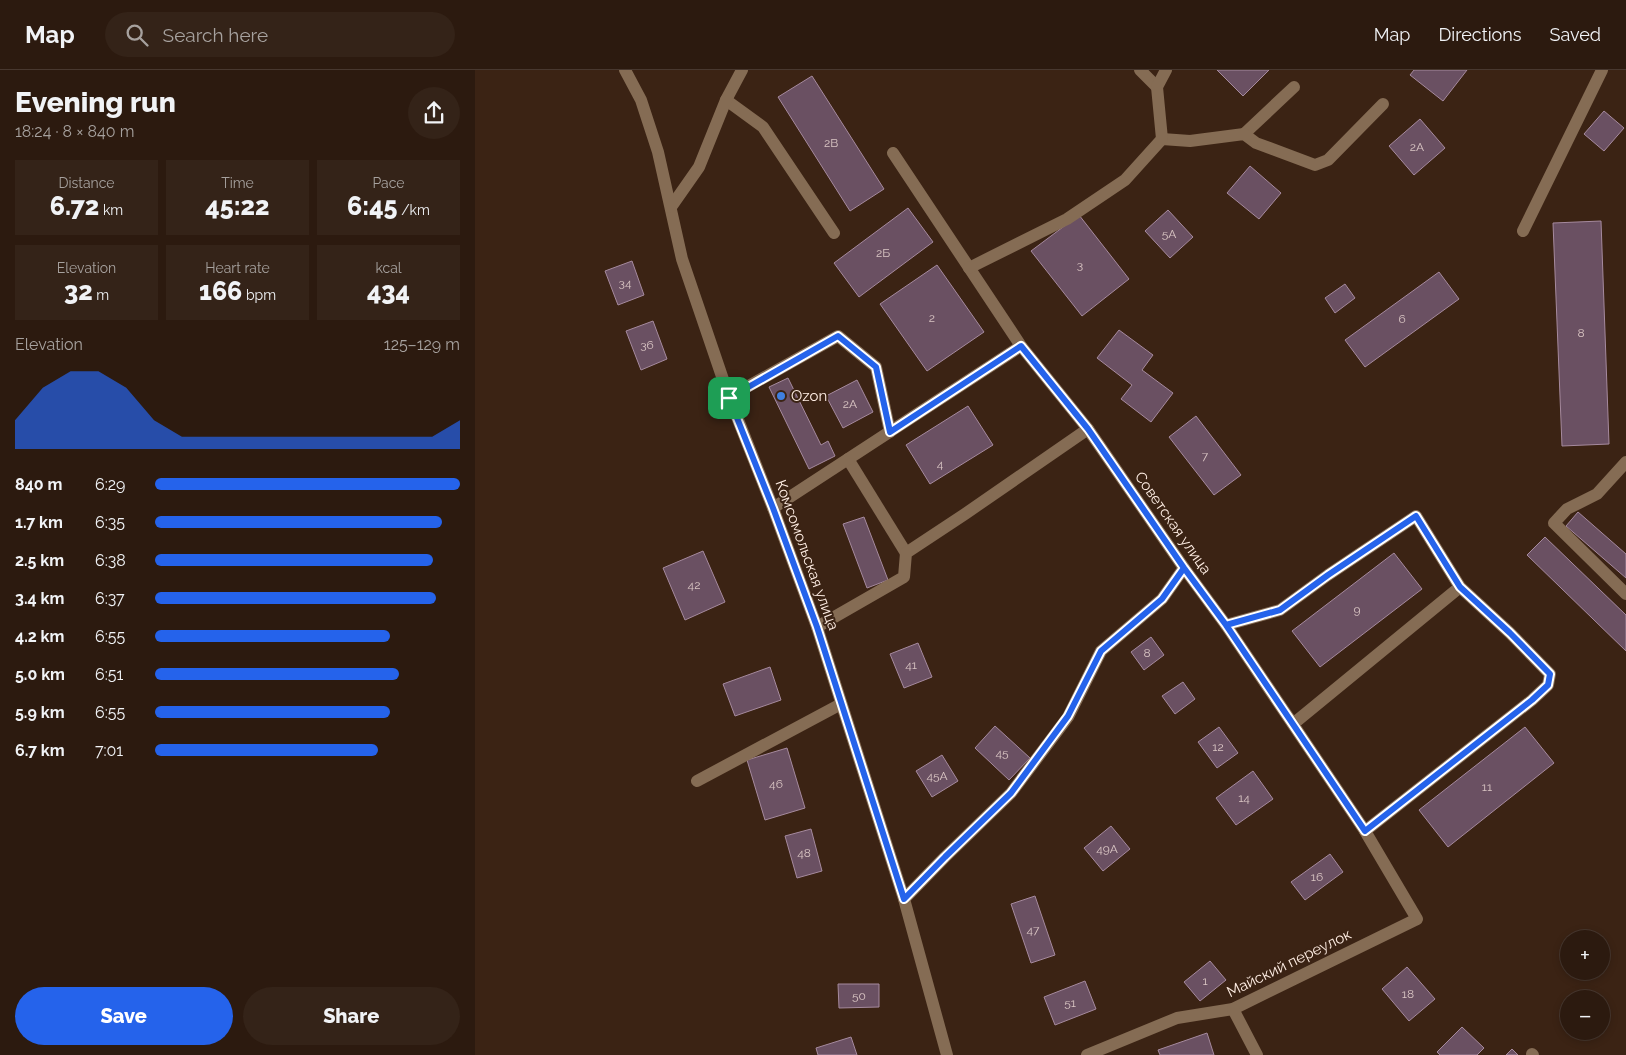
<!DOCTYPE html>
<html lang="en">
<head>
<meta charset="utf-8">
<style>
	:root { --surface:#2c1a0f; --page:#342318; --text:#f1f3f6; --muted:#a6a19e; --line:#48382f; --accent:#2563eb }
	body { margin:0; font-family:Raleway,sans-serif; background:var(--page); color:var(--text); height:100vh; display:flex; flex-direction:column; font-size:19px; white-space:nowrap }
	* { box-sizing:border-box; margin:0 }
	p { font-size:16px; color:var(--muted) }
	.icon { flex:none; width:28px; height:28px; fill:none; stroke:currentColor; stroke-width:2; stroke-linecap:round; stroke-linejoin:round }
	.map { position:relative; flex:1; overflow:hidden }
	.details { display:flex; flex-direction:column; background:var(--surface); width:475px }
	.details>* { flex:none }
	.buttons { position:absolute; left:1085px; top:860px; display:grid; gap:10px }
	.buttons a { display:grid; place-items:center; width:50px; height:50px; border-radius:50%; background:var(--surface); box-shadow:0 2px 8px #0003,0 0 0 1px var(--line); font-size:25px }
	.pin { position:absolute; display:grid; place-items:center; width:42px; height:42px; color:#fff; margin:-21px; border-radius:10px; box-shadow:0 2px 8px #0006 }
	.round { display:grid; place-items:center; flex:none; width:52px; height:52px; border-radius:26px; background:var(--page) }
	.head { display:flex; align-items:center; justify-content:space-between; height:85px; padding:0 15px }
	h1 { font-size:28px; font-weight:800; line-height:38px }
	.stats { display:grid; grid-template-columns:repeat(3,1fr); gap:8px; height:85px; padding:5px 15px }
	.stats div { display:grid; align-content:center; border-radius:0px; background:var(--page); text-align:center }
	.stats b { font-size:25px; font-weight:800 }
	.stats small { font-size:14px; font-weight:400 }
	.stats p { font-size:14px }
	.chart { height:140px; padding:10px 15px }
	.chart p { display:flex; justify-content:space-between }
	.chart svg { width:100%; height:90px; margin-top:5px; fill:var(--accent); opacity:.7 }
	.cta { display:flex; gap:10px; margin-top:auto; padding:10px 15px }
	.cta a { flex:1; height:58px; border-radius:30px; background:var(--accent); color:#fff; font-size:20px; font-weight:800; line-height:58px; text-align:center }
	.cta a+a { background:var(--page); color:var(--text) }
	ul { padding:0 15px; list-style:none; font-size:16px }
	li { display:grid; grid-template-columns:80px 60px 1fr; align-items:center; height:38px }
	li i { height:12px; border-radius:6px; background:var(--accent) }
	header { display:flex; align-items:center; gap:30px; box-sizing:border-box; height:70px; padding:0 25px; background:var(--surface); border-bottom:1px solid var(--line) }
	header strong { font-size:24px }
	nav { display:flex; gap:28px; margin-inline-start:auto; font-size:18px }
	.search { width:350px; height:45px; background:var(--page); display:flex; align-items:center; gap:12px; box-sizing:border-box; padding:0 18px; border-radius:28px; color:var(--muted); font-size:19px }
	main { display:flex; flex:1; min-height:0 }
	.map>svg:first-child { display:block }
</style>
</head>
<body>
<header>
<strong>Map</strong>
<div class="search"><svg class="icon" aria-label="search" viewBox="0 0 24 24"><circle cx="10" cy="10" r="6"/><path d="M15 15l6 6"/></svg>Search here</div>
<nav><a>Map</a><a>Directions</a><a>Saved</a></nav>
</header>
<main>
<section class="details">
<div class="head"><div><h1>Evening run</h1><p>18:24 · 8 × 840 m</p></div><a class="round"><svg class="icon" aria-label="share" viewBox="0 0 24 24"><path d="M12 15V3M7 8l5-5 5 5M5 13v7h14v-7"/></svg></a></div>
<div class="stats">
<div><p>Distance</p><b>6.72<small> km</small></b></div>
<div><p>Time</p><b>45:22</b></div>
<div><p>Pace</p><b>6:45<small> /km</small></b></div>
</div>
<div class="stats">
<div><p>Elevation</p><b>32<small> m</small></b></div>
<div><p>Heart rate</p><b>166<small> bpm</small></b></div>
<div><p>kcal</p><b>434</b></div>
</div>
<div class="chart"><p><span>Elevation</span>125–129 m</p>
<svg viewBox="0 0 160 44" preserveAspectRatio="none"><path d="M0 44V30L10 14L20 6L30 6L40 14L50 30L60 38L70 38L80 38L90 38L100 38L110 38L120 38L130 38L140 38L150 38L160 30V44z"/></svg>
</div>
<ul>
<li><b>840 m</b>6:29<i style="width:100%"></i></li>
<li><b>1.7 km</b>6:35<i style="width:94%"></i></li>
<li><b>2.5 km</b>6:38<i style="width:91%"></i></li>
<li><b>3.4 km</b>6:37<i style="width:92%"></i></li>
<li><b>4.2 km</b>6:55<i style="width:77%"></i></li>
<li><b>5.0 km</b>6:51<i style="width:80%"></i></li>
<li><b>5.9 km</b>6:55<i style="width:77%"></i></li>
<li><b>6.7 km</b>7:01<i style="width:73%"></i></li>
</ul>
<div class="cta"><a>Save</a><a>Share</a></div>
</section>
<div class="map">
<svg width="1151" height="985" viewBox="0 0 1151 985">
	<rect width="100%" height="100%" fill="#3b2314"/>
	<g fill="#6a5062" stroke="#a68a9e">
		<polygon points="742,0 794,0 768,26"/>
		<polygon points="939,0 992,0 968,31 935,5"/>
		<polygon points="337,6 409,119 375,141 303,27"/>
		<polygon points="1129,41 1149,58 1129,81 1109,64"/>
		<polygon points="945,49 970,78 939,105 914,76"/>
		<polygon points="775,96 806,123 784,149 752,123"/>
		<polygon points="433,138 458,172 384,227 359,193"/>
		<polygon points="693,140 718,167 695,188 670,161"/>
		<polygon points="604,145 654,209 607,246 556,181"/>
		<polygon points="1126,151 1134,374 1087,376 1078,153"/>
		<polygon points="157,191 169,225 143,235 130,201"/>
		<polygon points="462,195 509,262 452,301 405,234"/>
		<polygon points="964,202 984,229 890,297 870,270"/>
		<polygon points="870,214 880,228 860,243 850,228"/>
		<polygon points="178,251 192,289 166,300 151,261"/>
		<polygon points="644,260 678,285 667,300 698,323 676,352 646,329 657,315 622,288"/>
		<polygon points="313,308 346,375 353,371 360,386 334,399 294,317"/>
		<polygon points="382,310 398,342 368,358 351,326"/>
		<polygon points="493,336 518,375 455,414 431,375"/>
		<polygon points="721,346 766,405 739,425 694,367"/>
		<polygon points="1103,442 1151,484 1151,508 1091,456"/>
		<polygon points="389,447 413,510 392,518 368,454"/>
		<polygon points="1070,467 1151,545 1151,581 1052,485"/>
		<polygon points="228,481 250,532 210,550 188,498"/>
		<polygon points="919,483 947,519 845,597 817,561"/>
		<polygon points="676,567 689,585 669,600 656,582"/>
		<polygon points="443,573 457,607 429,618 415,584"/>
		<polygon points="295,597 306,630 260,646 248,614"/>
		<polygon points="708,612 720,629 700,644 687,626"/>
		<polygon points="520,656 555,688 534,710 500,678"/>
		<polygon points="744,657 763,683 742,698 723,672"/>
		<polygon points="1050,657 1079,693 973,777 944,740"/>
		<polygon points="312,678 330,738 290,750 272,690"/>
		<polygon points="467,685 483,711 457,727 441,701"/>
		<polygon points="778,701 798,729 761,755 741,728"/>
		<polygon points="636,756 655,779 628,801 609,778"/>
		<polygon points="336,759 347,801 322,808 310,766"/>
		<polygon points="855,784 868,802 830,830 816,812"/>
		<polygon points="560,826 580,885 556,893 536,834"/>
		<polygon points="735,891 751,910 725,931 709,912"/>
		<polygon points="932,897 960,929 934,951 907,919"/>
		<polygon points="610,911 621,939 580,955 569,927"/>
		<polygon points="363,914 404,914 404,937 364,938"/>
		<polygon points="987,957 1009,978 1002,985 965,985 962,982"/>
		<polygon points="732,963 739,985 685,985 683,980"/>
		<polygon points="376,967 382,985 343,985 341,978"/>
		<polygon points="1037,979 1043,985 1031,985"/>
	</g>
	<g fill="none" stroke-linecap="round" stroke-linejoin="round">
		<g stroke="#856c54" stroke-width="12">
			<polyline points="150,0 166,30 183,82 207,189 254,327 298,438 342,557 429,829 472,985"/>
			<polyline points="665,0 682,17"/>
			<polyline points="251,30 288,57 359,163"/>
			<polyline points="769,64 819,17"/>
			<polyline points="687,69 715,71 769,64 781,73 840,95 853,90 908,34"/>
			<polyline points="418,83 546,276 613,359 709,498 751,555 890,761 942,849 758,939 702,948 612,985"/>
			<polyline points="196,137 224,97 251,30 267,0"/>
			<polyline points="1048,161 1127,0"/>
			<polyline points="494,198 592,149 650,110 687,69 682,17 691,0"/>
			<polyline points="254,327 363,266 401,297 415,362"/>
			<polyline points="373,389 431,483"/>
			<polyline points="1151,392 1122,424 1092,439 1079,453 1151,524"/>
			<polyline points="298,438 546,276"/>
			<polyline points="751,555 805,540 853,505 941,446 985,517 1035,563 1075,604 1073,615 1057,630 890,761"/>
			<polyline points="342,557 429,507 431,483 490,444 613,359"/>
			<polyline points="818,654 985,517"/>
			<polyline points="222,711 366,634"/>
			<polyline points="429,829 470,787 536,723 593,647 626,581 687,529 709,498"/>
			<polyline points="758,939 782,985"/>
			<polyline points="1057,984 1058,985"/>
		</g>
	</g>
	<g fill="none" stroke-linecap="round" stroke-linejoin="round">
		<g stroke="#fff" stroke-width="10">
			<polyline id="route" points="254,328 298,438 342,557 429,829 470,787 536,723 593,646 626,581 687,529 709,498 751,555 890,761 1057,630 1073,615 1075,604 1035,563 985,517 941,446 853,505 805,540 751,555 709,498 613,359 546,276 415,362 401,297 363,266 254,328"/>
		</g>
		<use href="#route" stroke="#2563eb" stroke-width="6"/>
	</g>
	<circle fill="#3f7fe0" stroke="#3b2314" stroke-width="2" cx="306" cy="326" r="5"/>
	<g text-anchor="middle" stroke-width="4" stroke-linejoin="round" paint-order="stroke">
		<g font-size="12" fill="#dac6c4">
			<text x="356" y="77">2В</text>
			<text x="942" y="81">2А</text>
			<text x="694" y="168">5А</text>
			<text x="408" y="187">2Б</text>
			<text x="605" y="199">3</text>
			<text x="150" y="217">34</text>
			<text x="457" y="252">2</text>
			<text x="927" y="253">6</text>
			<text x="1106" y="267">8</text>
			<text x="172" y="279">36</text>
			<text x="375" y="338">2А</text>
			<text x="730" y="390">7</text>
			<text x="465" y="398">4</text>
			<text x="219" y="519">42</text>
			<text x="882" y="544">9</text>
			<text x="672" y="587">8</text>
			<text x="436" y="599">41</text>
			<text x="743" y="681">12</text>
			<text x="527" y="687">45</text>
			<text x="462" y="710">45А</text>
			<text x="301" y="718">46</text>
			<text x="1012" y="721">11</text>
			<text x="769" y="732">14</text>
			<text x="632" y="783">49А</text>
			<text x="329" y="787">48</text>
			<text x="842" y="811">16</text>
			<text x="558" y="864">47</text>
			<text x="730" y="915">1</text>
			<text x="933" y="928">18</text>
			<text x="384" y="930">50</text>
			<text x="595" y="937">51</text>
		</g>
		<g font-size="15" fill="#ffeee4" stroke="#3b2314" text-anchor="start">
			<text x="316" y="331">Ozon</text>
		</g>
		<g font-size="15" fill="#ffeee4" stroke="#3b2314">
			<text transform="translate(698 453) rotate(55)" y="5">Советская улица</text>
			<text transform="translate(332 485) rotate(70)" y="5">Комсомольская улица</text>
			<text transform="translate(814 893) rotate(-26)" y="5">Майский переулок</text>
		</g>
	</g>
</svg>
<div class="buttons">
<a>+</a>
<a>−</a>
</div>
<div class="pin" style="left:254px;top:328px;background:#1e9e55"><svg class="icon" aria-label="arrive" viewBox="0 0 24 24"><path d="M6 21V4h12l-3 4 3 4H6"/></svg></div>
</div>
</main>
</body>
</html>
